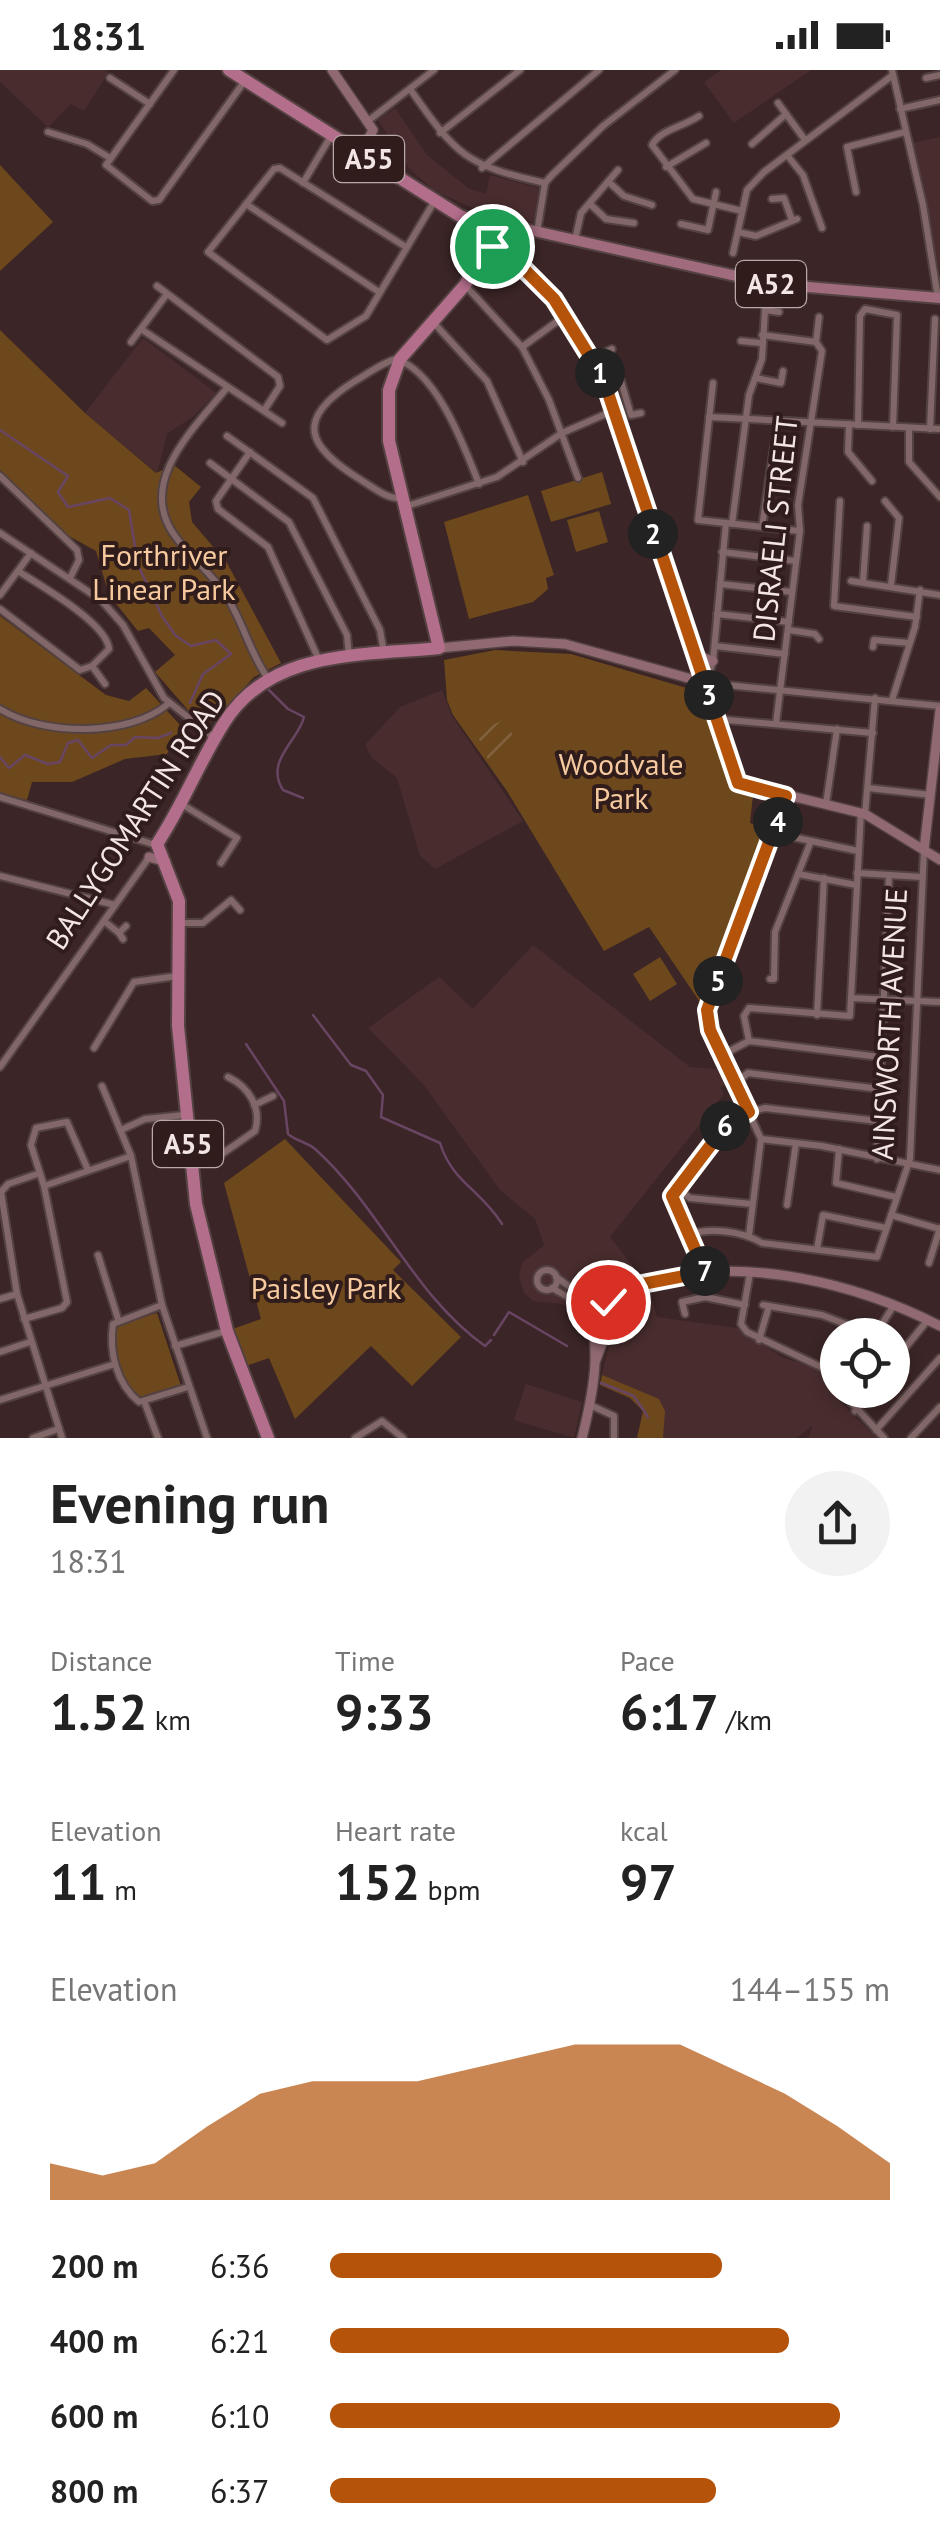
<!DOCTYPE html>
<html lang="en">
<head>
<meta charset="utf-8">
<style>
	:root { --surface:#fff; --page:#f2f2f2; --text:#222; --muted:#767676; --accent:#b45309 }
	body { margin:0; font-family:"PT Sans",sans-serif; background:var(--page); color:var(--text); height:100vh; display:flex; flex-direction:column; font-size:38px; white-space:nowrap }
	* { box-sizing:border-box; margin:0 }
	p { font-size:32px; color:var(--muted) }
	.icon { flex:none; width:55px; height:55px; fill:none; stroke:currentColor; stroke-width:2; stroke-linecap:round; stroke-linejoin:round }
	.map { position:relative; height:1368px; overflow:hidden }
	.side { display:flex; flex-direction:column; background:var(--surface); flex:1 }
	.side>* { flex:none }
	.controls { position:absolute; left:820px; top:1248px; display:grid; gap:20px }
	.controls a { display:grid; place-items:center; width:90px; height:90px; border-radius:50%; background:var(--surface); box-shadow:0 5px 15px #0003; font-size:50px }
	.pin { position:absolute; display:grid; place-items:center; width:85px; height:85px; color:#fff; margin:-42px; border:5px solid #fff; border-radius:50%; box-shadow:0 2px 10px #0007 }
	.km { position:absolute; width:50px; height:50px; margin:-25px; border-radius:50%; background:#222; color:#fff; font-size:28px; line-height:50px; text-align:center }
	.round { display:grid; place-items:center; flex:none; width:105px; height:105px; border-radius:52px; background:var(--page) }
	.headline { display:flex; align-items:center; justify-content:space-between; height:170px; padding:0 50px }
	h1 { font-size:55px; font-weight:700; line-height:75px }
	.metrics { display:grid; grid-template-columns:repeat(3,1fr); gap:15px; height:170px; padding:10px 50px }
	.metrics div { display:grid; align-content:center }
	.metrics b { font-size:50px; font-weight:700 }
	.metrics small { font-size:28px; font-weight:400 }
	.metrics p { font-size:28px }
	.chart { height:280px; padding:20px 50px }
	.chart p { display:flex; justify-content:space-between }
	.chart svg { width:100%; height:180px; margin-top:10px; fill:var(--accent); opacity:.7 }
	ul { padding:0 50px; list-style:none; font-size:32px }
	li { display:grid; grid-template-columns:160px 120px 1fr; align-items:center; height:75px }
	li i { height:25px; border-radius:12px; background:var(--accent) }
	.status { display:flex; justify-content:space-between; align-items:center; height:70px; padding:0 50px; background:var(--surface); direction:ltr }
	.status svg { height:28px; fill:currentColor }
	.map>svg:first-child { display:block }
</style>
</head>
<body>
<div class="status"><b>18:31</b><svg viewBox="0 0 49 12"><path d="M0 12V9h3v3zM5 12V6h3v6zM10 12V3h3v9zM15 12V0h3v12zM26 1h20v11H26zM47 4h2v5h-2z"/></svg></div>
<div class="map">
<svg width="940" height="1368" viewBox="0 0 940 1368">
	<defs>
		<pattern id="garden-furrows" width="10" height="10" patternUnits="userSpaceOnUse" patternTransform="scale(2.5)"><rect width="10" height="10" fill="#6d481d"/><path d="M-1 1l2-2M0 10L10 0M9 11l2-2" fill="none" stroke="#82623e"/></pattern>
	</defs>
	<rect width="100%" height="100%" fill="#3b2526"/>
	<g fill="#492d2e">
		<polygon points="0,0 107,0 108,3 84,41 71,34 48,57 0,12"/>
		<polygon points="721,0 811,0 734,53 704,12"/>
		<polygon points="395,38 427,85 468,118 486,124 490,105 539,118 533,153 477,140 433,120 408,97 378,50"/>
		<polygon points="940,67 940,202 912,73"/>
		<polygon points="143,268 216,323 194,346 167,364 157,403 85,343"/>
		<polygon points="442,620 452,646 523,751 435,799 420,786 397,708 372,688 365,675 400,637"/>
		<polygon points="533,875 690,997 716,999 731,1013 721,1017 724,1024 610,1167 635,1199 598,1218 584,1247 562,1234 533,1231 524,1223 519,1207 522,1193 544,1175 535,1149 500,1120 423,1014 368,958 439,907 473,939"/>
		<polygon points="650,1222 657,1247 737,1258 783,1288 809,1295 830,1307 836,1313 830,1322 877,1368 808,1368 813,1355 797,1368 663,1368 644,1326 602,1305 613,1256 631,1231"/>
		<polygon points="526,1314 582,1332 574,1368 514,1350"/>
	</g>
	<g fill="#6d481d">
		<polygon points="0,95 53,152 0,201"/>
		<polygon points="0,260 85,343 156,403 174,395 201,417 189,432 192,452 227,493 281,593 254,607 214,651 206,652 188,640 155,602 175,585 149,558 138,561 109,525 96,481 67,465 0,400"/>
		<polygon points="602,402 611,434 551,452 541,421"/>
		<polygon points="528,425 554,505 546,508 548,519 533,532 469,549 444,452"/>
		<polygon points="599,441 608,472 576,482 567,450"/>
		<polygon points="0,546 106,625 129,631 146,618 181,656 167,684 125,689 72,712 32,712 27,730 0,723"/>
		<polygon points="495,580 571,584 700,622 729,717 753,725 750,753 770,759 704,938 649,857 604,881 507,721 453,645 447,630 444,590"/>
		<polygon points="660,887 677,914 650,931 633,904"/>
		<polygon points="285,1069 401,1192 393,1200 461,1267 412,1316 371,1276 295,1349 269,1288 240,1298 227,1261 261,1249 224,1113"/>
		<path d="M157,1243L181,1316L140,1330C119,1311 113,1282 117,1255Z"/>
		<polygon points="602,1305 659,1329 665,1341 663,1368 637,1368 643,1341 630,1328 600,1315"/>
	</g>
	<polygon fill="url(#garden-furrows)" points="506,649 518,679 489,692 476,662"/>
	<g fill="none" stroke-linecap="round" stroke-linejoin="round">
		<g stroke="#694564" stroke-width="2.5">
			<polyline points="0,360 68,406 58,422 68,437 110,428 129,440 138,495 162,546 175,565 191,576 216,570 231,584 203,604 190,633"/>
			<path d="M268,619L288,639L304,647C299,670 264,691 283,720L303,728"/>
			<polyline points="0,687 9,698 25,685 48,694 60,692 68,673 78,670 92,688 111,675 126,675 135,667 158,668 171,663"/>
			<path d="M313,945L351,995L366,1001L383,1025L381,1047L440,1073C452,1112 481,1120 502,1154"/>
			<path d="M246,974L284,1031L288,1064C296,1071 307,1072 315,1079C380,1137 413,1225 485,1276L491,1270"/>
			<polyline points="494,1265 509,1242 567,1276"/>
			<polyline points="601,1313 634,1326 648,1347"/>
		</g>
		<g stroke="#544242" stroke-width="10">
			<g id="street">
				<polyline points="174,0 106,95 152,131 159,130 244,12"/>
				<polyline points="892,0 923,135 938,228"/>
				<polyline points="110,8 150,34"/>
				<polyline points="926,8 940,5"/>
				<path d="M410,19C457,86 465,95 545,113"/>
				<polyline points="778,33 805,70"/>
				<polyline points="900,39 940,30"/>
				<path d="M699,46C683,57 661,59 652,75L693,129L742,141"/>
				<polyline points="368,51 434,0"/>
				<polyline points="48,62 87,74 110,88"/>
				<polyline points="440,63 520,0"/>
				<polyline points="752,74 786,44"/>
				<polyline points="787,85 803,105 822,158"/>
				<polyline points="666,97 706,73"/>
				<polyline points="482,98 599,0"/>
				<polyline points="303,113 331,66"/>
				<polyline points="611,114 624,126 652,135"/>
				<polyline points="856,122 847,77 905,62"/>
				<polyline points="772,129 784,128 792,150"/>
				<polyline points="246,134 379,222"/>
				<polyline points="590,134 606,149 634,153"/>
				<polyline points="681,154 708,160 716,122"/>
				<polyline points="537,162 545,113 552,105 603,56 675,0"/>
				<polyline points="738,162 756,166 797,149"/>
				<polyline points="575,170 581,143 618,100"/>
				<polyline points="406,177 280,98 274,99 208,182 327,270 366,246 434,132"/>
				<polyline points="733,183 747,120 764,102 893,5"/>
				<polyline points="465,215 522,277 549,330 578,408"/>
				<polyline points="157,216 278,307 280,316 265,339"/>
				<polyline points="433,252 487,311 523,392"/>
				<polyline points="141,259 282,353"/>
				<polyline points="762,265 816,272"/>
				<polyline points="741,271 761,273"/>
				<polyline points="131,272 167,224"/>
				<polyline points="522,277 566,245"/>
				<polyline points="612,279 602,284 621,311 631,345 641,343"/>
				<polyline points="756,308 781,313 783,301"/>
				<polyline points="713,313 698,450 800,461"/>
				<path d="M226,319C193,359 136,413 175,466C190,487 211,503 225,524C243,551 249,581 267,607"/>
				<polyline points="709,347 940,359"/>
				<polyline points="849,354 848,382 872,411"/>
				<polyline points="858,355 860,246 865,239 897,245 893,357"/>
				<polyline points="909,358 909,392 940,427"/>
				<polyline points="930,359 935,249"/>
				<polyline points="227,366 313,428 380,560 384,583"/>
				<polyline points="250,382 216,431 218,439 268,477 319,590"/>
				<polyline points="210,393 289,452 347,565 349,586"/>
				<polyline points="0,406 77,480 79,490 70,508"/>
				<path d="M403,428C388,430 374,418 361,410C306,376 294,349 355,311C368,304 381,293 396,289C437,302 464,376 479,414"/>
				<polyline points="840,431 834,536 917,547"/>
				<polyline points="885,431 899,448 891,515"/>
				<polyline points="407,436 497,407 562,363 615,340"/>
				<polyline points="726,453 713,591 706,613 940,636"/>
				<polyline points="732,454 749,325 762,289 765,240 779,242"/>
				<polyline points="762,457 778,350"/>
				<polyline points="0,463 101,530 123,555 164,628 214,668"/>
				<polyline points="722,482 796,491"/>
				<path d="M18,501C41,516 107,553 109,579L92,596"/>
				<polyline points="851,511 940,525"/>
				<polyline points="863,512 867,456"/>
				<polyline points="720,514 792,522"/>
				<polyline points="0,525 31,483"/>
				<polyline points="0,539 80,600 92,596"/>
				<polyline points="717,544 789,552"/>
				<polyline points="789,560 815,564 819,569"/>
				<polyline points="715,576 785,584"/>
				<polyline points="873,577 874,570 909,573"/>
				<polyline points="92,596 105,614"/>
				<polyline points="892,630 915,557 920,520"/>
				<path d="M0,639C43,666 129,667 168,634"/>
				<polyline points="716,649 873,663"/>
				<polyline points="776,653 800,461 798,435 822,281 816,272 819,247"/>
				<polyline points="868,718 931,725"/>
				<polyline points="0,727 156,775"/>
				<polyline points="826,734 837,659"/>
				<polyline points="183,735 237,768 221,793"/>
				<polyline points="865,744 875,628"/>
				<polyline points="774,763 858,781"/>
				<polyline points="857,803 922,807"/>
				<polyline points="798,804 856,815"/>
				<polyline points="0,806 115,835"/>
				<polyline points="104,851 119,863"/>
				<polyline points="180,853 203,853 231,830 240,840"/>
				<polyline points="123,869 119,863 126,856"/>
				<polyline points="770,909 774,909 775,862 811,771"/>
				<polyline points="851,928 940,932"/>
				<polyline points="817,945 824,808"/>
				<polyline points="749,971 744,946 749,938 850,946 861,742"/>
				<polyline points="94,978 134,912 177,906"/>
				<polyline points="722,985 749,971 880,987"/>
				<polyline points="0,997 150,786"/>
				<polyline points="735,1013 748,1003 880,1019"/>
				<polyline points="102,1016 131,1086 162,1235 207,1368"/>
				<polyline points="254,1035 273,1026"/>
				<polyline points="121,1060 145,1049 184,1045"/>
				<polyline points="761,1069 822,1076 940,1100"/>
				<polyline points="839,1079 836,1113 896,1127"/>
				<polyline points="877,1089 889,805"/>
				<path d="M191,1090L219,1086L255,1061C262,1038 249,1017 228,1007"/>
				<polyline points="40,1103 8,1114 1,1122 17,1224 62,1368"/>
				<polyline points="44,1116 131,1086"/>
				<polyline points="675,1117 690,1128 752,1134"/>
				<polyline points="787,1135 796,1073"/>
				<polyline points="891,1145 940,1159"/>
				<path d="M688,1165C710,1157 742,1161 762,1173L877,1187L910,1089L924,780"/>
				<polyline points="749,1165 761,1069 710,959 707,940 786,726"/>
				<polyline points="817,1179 823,1145 886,1158"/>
				<polyline points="98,1185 118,1249"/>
				<polyline points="929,1193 940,1158"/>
				<circle cx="547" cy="1210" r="10"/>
				<polyline points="705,1202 672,1126 675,1117 726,1055 749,1042 765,1038 878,1051"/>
				<polyline points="750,1203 741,1254 747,1262 838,1305"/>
				<polyline points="556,1207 613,1247"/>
				<polyline points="552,1218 599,1245"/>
				<polyline points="0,1229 17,1224"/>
				<path d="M162,1235L113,1254C109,1282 116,1313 139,1332L188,1317"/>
				<polyline points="763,1235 822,1245 848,1255"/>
				<polyline points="685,1244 682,1232 705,1227 745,1235"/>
				<polyline points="24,1249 62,1238 67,1232 44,1116 31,1075 36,1058 67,1052 88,1100"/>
				<polyline points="875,1265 894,1235"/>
				<polyline points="759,1270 769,1236"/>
				<polyline points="175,1276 226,1261"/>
				<polyline points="0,1282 30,1272"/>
				<polyline points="892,1294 927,1251"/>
				<polyline points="840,1320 884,1368"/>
				<polyline points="0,1330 115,1294"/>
				<polyline points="144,1331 158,1368"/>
				<polyline points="590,1335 614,1346 614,1368"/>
				<polyline points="855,1341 871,1320"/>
				<polyline points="876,1360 940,1288"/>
				<polyline points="33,1368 58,1359"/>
				<polyline points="355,1368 382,1351 403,1368"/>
				<polyline points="911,1368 940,1337"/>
			</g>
		</g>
		<g stroke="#544242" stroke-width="12">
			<g id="secondary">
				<polyline points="332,0 373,60 361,83"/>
				<polyline points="494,165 554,229 603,308 738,713 865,744 940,790"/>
				<polyline points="439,578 513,571 565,574 706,613"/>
				<polyline points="698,586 713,591"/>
				<polyline points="924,780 940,640"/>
				<polyline points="149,787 166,792"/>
				<polyline points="599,1245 625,1228"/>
				<polyline points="596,1290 611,1249 643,1217"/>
				<path d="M582,1368C588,1344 594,1318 595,1293C596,1274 591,1258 601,1241C613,1222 632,1217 652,1211C745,1186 856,1213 940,1256"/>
			</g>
		</g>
		<g stroke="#544242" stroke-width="14">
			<polyline id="primary" points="486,156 507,155 772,214 940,228"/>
		</g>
		<g stroke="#544242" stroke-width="16">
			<g id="highway">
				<polyline points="229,0 460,146 486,156"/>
				<polyline points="477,165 486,156 494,163 488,172 478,166"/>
				<path d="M268,1368L227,1261L196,1134L178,956L179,831L157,774C183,735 199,692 224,653C270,579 362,586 439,578L389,371V320L400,289L465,215L488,172"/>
			</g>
		</g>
		<use href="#street" stroke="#826768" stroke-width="6"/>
		<use href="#secondary" stroke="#916972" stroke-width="9"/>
		<use href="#primary" stroke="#9f6b7d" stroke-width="10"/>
		<use href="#highway" stroke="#b36e8b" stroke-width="12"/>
	</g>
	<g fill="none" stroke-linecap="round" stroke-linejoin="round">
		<g stroke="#fff" stroke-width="20">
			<polyline id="route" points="492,176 504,179 554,229 603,308 738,713 786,726 707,940 710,960 749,1042 726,1055 672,1126 705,1202 632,1216 608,1232"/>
		</g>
		<use href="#route" stroke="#b45309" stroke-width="12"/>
	</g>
	<g text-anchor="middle" stroke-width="8" stroke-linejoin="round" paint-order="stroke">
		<g fill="#311c1c" stroke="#baa9a9" stroke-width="2.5">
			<rect x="334" y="66" width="70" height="46" rx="8"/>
			<rect x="736" y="191" width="70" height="46" rx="8"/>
			<rect x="153" y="1051" width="70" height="46" rx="8"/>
		</g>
		<g font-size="28" font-weight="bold" fill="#f4e5e5">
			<text x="369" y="99">A55</text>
			<text x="771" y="224">A52</text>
			<text x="188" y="1084">A55</text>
		</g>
		<g font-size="30" fill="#f4e5e5" stroke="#311c1c">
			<text transform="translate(776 459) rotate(-84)" y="10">DISRAELI STREET</text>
			<text transform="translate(136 750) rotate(-57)" y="10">BALLYGOMARTIN ROAD</text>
			<text transform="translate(890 954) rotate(-87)" y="10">AINSWORTH AVENUE</text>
		</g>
		<g font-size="30" fill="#f6ca9e" stroke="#311c1c">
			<text x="164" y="496">Forthriver<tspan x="164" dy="34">Linear Park</tspan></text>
			<text x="621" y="705">Woodvale<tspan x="621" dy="34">Park</tspan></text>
			<text x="326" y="1229">Paisley Park</text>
		</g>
	</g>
</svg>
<div class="controls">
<a><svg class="icon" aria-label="locate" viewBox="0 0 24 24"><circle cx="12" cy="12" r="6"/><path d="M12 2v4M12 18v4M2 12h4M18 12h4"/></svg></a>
</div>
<div class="pin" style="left:492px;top:176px;background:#1e9e55"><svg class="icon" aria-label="arrive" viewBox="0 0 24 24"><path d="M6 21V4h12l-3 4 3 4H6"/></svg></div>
<div class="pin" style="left:608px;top:1232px;background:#d93025"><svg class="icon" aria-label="check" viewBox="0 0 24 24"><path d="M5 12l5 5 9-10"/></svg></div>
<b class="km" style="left:600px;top:303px">1</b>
<b class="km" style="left:653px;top:464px">2</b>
<b class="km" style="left:709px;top:625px">3</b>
<b class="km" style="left:778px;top:752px">4</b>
<b class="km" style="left:718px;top:911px">5</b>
<b class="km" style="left:725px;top:1056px">6</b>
<b class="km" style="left:705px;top:1201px">7</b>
</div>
<section class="side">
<div class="headline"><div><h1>Evening run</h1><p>18:31</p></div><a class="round"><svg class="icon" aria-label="share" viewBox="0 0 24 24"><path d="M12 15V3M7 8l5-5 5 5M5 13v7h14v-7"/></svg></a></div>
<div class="metrics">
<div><p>Distance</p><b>1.52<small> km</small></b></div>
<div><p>Time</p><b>9:33</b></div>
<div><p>Pace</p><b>6:17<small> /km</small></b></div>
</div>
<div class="metrics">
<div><p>Elevation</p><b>11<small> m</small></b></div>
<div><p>Heart rate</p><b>152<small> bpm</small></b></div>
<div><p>kcal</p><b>97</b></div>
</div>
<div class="chart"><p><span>Elevation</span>144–155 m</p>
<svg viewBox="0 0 160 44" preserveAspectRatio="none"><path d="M0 44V35L10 38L20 35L30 26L40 18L50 15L60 15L70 15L80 12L90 9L100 6L110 6L120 6L130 12L140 18L150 26L160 35V44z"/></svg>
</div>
<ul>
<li><b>200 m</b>6:36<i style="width:70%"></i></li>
<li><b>400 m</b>6:21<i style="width:82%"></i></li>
<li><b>600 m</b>6:10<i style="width:91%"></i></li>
<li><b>800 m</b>6:37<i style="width:69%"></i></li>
</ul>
</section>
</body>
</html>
